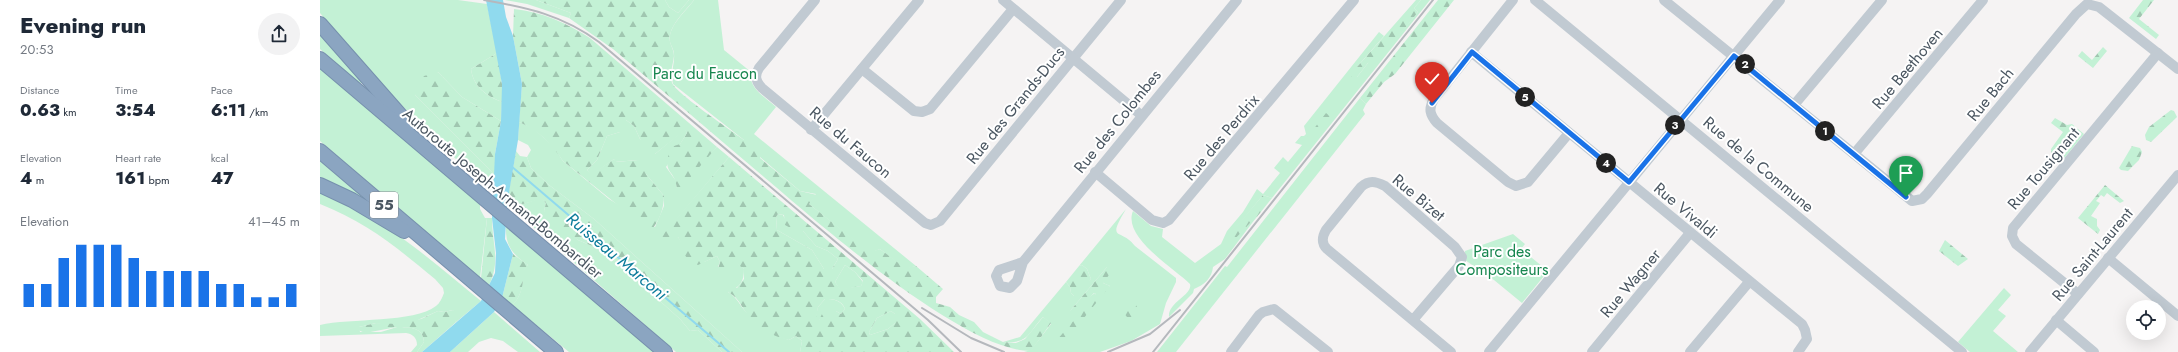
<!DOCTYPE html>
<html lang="en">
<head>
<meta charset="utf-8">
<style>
	:root { --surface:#fff; --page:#f2f2f3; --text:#1f2937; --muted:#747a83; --accent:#1a73e8 }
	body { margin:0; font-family:Jost,sans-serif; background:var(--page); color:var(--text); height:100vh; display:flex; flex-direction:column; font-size:15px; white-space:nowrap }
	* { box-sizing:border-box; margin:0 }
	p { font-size:13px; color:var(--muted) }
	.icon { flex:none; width:22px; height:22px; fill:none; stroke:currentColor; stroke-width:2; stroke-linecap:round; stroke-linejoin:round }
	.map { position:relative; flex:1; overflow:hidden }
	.details { display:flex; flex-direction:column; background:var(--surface); width:320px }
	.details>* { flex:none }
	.tools { position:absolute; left:1806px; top:300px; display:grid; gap:8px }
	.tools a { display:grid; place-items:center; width:40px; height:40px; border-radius:50%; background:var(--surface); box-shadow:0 4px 16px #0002; font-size:20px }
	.pin { position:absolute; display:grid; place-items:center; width:34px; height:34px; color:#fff; margin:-41px -17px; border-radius:50% 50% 50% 0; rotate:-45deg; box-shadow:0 0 4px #0007 }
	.pin .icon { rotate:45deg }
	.km { position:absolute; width:20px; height:20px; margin:-10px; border-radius:50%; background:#222; color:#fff; font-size:11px; line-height:20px; text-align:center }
	.round { display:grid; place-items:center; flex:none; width:42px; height:42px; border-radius:21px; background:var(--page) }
	.overview { display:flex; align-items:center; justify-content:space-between; height:68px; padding:0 20px }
	h1 { font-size:22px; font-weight:800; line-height:30px }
	.figures { display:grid; grid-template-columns:repeat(3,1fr); gap:6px; height:68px; padding:4px 20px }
	.figures div { display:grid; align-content:center }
	.figures b { font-size:17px; font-weight:800 }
	.figures small { font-size:11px; font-weight:400 }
	.figures p { font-size:11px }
	.chart { height:112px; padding:8px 20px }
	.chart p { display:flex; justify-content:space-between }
	.chart svg { width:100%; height:72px; margin-top:4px; stroke:var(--accent); stroke-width:6 }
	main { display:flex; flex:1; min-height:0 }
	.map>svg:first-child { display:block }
</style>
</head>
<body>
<main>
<section class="details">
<div class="overview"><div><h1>Evening run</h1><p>20:53</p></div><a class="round"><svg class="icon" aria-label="share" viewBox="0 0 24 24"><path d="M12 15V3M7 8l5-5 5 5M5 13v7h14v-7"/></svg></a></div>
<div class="figures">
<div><p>Distance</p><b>0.63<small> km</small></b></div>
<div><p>Time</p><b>3:54</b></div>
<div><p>Pace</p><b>6:11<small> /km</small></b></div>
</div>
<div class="figures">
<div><p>Elevation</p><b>4<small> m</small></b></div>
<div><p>Heart rate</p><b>161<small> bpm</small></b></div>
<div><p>kcal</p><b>47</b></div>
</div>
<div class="chart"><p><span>Elevation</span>41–45 m</p>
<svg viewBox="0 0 160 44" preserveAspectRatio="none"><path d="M5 44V30M15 44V30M25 44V14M35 44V6M45 44V6M55 44V6M65 44V14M75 44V22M85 44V22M95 44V22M105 44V22M115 44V30M125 44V30M135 44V38M145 44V38M155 44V30"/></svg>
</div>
</section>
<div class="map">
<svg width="1858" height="352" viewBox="0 0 1858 352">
	<defs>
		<pattern id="forest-firs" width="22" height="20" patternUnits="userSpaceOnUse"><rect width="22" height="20" fill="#c3f1d5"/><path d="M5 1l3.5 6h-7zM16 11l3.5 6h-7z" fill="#a0c6b0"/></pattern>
	</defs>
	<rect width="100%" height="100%" fill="#f5f3f3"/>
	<g fill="#c3f1d5" fill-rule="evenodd">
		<path d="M0,0H138L167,4L177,53L151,69C153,86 166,96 182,102L181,121L142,97L118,72L95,95L175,175L174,193C109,137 55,79 0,13Z"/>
		<polygon points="185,0 216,0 251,13 249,18 207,4"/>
		<polygon points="345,0 369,0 358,13 349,7"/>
		<path d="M374,0H398L404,50L431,72C428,88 445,97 456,107L434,134L596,266L585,269L560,249L550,253L489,204L496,194L480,191L440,157L424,140L353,84C350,73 355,64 354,54C354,50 351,46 350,42C347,27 366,11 374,0Z"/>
		<path d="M1101,0H1110L952,198L943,195L912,233L911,239L930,223H932L905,259L893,267C892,278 884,285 874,289L873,293L849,317C848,302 873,295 870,284C854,268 802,237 813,211L831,226L843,229L842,237L875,263L901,244L907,231L923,212L937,189L943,194L960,173L954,168L963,157L968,162L982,145L975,143L981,136H984L986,134L984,126L1059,32L1064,36L1037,67V77L1048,63L1071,45L1098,12L1094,8Z"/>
		<polygon points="0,29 43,81 40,84 0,49"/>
		<polygon points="0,67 160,202 160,209 165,218 167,218 160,278 0,141"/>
		<polygon points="1040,98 1046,104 1043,110 1045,114 856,352 837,352 905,266 907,267"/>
		<path d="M300,120H306L314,126L320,139L335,154L365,129L367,133L346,167L356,181L357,188L397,147L409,157L340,239L358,237L362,243L384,262L397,256L400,262L398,267L416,262L424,269C424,282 420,287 408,292C418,298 419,305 427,313C440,328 450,334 469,340L476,336L482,341L480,352H422L274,219L229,185L211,168L207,157L211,150L208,145L198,140L199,122L213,128L233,146L243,161L289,199L335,227L344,206V196L326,174L318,160L295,162L294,159L272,175L267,170L277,160L287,136L300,132Z"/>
		<polygon points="0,161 44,198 42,201 0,181"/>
		<path d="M0,193C58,212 114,263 161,301L135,323L136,317L133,310L124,312L118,311L82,327C93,328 103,328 104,342L97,352H91L97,345C97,338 93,334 86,333L0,336V325C30,318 94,323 116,306C120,303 122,298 124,293L123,288L115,279C76,247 48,223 0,204ZM56,323L77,327L61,332H40L39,327Z"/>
		<polygon points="188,196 191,202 203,204 221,198 226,203 224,211 258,240 279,249 292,258 360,319 370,331 378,330 402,352 356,352 187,204"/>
		<path d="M806,209C786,243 801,227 815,246L856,278V282L846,303L840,324L811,341L780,352H704L711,350L731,324L723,317C708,333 709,344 683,342L700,337L746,282L750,287L751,293L754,296L771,279L767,269L762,265L759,266ZM787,267L783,283L790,286L776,295L775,293L750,311Z"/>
		<path d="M458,214L463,215C467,224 474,231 483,231L496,246L508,251L518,259L512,269H504L492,250L457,230L456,217Z"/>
		<path d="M186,224L336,352H249L192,305C201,298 204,283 202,272L208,265C191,253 185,245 186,224Z"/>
		<polygon points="1193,234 1205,244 1201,249 1228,271 1202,303 1174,280 1145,260 1145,251"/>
		<polygon points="525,265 535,272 543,282 541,286 520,290 515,282"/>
		<polygon points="1684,288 1691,295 1678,310 1686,316 1673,331 1698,352 1650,352 1638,342"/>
		<path d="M505,299C514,299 521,300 525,309L521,314L516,311L499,320H495L498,307Z"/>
		<polygon points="571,311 575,314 575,323 568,329 550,335 549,332 557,318"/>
		<polygon points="174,312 220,352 198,352 183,341 171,338 159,342 148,352 130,352"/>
	</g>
	<g fill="url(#forest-firs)" fill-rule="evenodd">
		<path d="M216,0H345L349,7L358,13L369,0H374C366,10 352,23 350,35C348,43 354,48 354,56C353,65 349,74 352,83C357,94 411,130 424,140L430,137C438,142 441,149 440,158L480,191L497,195L489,204L550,252L560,249L585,268L596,266L623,289L616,297V303L630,307L639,315L654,322L663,332L683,342L696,343L705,339L723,317L731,323L711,351C646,352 499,224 450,182C397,137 345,93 293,49L249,18L251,13Z"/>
		<polygon points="1096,0 1101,0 1094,8 1098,12 1059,61 1048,63 1037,77 1032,79 1031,76 1037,67"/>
		<polygon points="1118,0 1134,0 1075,74 1064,82 1046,104 1040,98"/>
		<polygon points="1823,0 1834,0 1819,19 1839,35 1836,39 1809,18"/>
		<path d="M194,9C223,12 246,23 270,38L397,147L360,189L357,188C354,167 341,175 351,147L360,144L367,133L365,130L335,154H327L314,126L306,120L300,121V132L287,136L277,160L267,170L272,174L294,159L296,162L318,160L324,161L326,174L344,196C344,208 339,223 330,231L243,161C231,143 218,130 199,122L202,84L193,36Z"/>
		<polygon points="1783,47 1787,51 1773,68 1758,56 1762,51 1772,60"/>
		<path d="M177,53L182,84V102C166,96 153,86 151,69Z"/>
		<polygon points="118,72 142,97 181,121 175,154 175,175 95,95 96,88 104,76"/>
		<polygon points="1851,110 1854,111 1857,117 1831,142 1826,140 1825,135 1829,127"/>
		<polygon points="1006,113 1012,118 992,144 986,139"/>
		<polygon points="1735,118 1747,125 1752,124 1764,134 1742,161 1731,153 1731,149 1743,132 1731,123"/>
		<polygon points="1812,146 1820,148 1822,152 1819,160 1808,171 1801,170 1799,168"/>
		<polygon points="196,151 200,156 207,157 211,168 229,185 274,219 422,352 402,352 378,330 370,331 360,319 292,258 279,249 258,240 227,218 224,211 226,203 221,199 203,204 191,202 188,196"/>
		<path d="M409,157L600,319L634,352H480L482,341L476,336L469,340C452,337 434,325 425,311C419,302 417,297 408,292L409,288H417L424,279V269L416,263L409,265L407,271L397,273L400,262L397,256L378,265L369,260L361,251V243L358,237L350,243H343L339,239ZM458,214L464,215L465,225L476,231H483L496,246L508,251L518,259L512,269H504L492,250L457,230L456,217ZM525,265L535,272L543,281L541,286L520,289L515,282ZM505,299C514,299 522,300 525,309L521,314L516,311V308H505L499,320H496L498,307ZM571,311L575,314V323L568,329L550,335L549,332L557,318Z"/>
		<polygon points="1785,185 1804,201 1800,203 1787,193 1784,197 1781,195 1776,201 1780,203 1771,216 1777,219 1777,226 1780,230 1778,234 1758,218"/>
		<polygon points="943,195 952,198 932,223 930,223 911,243 909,243 911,233"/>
		<path d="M167,218H172C172,244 181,261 169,285L161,278Z"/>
		<polygon points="1625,240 1648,259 1638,266 1619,251"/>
		<path d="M193,254L208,265L203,272C204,283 201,298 192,305L182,298Z"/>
		<polygon points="762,265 767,269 771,279 759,296 754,296 751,293 750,287 746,282 759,266"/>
		<polygon points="787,267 790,269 789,275 783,283 790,286 741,346 737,340 776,294 774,293 755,313 750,311"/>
		<polygon points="810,301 814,301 817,307 815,314 811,318 807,317 802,311"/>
		<path d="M133,310L138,314L135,323L102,352H97L104,342C103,328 93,328 81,327L82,322L101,319L118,311L124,312Z"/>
		<polygon points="56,323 77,324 77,327 45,333 38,330 39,327"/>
	</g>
	<polygon fill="#90daee" points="166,0 183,0 186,17 193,36 202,84 198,140 187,204 185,239 193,254 182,298 174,312 130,352 102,352 161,301 175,273 176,253 172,218 175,154 181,121 182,84"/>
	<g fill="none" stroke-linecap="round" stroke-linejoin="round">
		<polyline stroke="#90daee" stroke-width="2" points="191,166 409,352"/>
		<g stroke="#7690ad" stroke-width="16">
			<g id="highway">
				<polyline points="0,24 88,124"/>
				<polyline points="0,59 345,352"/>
				<polyline points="0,151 236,352"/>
				<polyline points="0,185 32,200 84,231"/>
			</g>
		</g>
		<g stroke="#c1cad2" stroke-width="10">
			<path d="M495,0L439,68C434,76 436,82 442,88L605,223L611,225L620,221L801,0"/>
			<polyline points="683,0 821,115"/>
			<path d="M1193,0L1114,99C1108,109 1110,115 1117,123L1188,182L1196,186L1208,182L1249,133"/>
			<polyline points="1215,0 1642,352"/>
			<polyline points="1344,0 1592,201 1602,199 1607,194 1756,14 1767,4 1779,7 1858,69"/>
			<polyline points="1151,52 1482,324 1485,330 1487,339 1478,352"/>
			<polyline points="542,69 594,111 602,112 610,109 693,9"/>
			<polyline points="1474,105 1562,0"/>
			<polyline points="491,130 599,0"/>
			<polyline points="1534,154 1663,0"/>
			<polyline points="775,172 832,220 843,223 849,220 1034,0"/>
			<polyline points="1788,258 1858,316"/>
			<polyline points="703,262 679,270 676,276 680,286 690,288 697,281 703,262 917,0"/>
			<polyline points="1758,294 1696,244 1692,236 1693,228 1838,53"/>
			<path d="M1093,320L1139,266L1142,257L1135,247L1065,186C1055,181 1049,180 1041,187L1006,230C1002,237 1001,243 1007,249L1131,352"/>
			<polyline points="1736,320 1774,352"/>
			<polyline points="911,352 939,315 943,312 954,309 1008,352"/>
			<polyline points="1169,352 1460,0"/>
			<polyline points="1272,352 1370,233"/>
			<polyline points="1370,352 1429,282"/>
			<polyline points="1710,352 1858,175"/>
		</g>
		<use href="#highway" stroke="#8ba5c1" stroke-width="14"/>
		<g stroke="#b5b8bd" stroke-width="2">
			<path d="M164,0C209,8 242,15 279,42L608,320L641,352"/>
			<polyline points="602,308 651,338 684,352"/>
			<polyline points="788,352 830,334 860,310"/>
			<polyline points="833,352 1113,0"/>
		</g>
	</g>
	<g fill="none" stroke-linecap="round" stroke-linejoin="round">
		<g stroke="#fff" stroke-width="8">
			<polyline id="route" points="1112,103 1152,52 1309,182 1414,56 1586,197"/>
		</g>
		<use href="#route" stroke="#1a73e8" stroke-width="5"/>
	</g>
	<g text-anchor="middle" stroke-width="4" stroke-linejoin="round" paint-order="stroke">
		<rect fill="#fff" stroke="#808990" stroke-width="1" x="50" y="192" width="28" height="26" rx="3"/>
		<g font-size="15" font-weight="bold" fill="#4a5661">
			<text x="64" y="210">55</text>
		</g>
		<g font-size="16" fill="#4a5661" stroke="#fff">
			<text transform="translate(1587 68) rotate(-50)" y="6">Rue Beethoven</text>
			<text transform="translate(1670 94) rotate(-51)" y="6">Rue Bach</text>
			<text transform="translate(695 105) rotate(-51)" y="6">Rue des Grands-Ducs</text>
			<text transform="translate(797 121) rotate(-51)" y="6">Rue des Colombes</text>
			<text transform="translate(901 137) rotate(-50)" y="6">Rue des Perdrix</text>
			<text transform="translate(531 142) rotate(40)" y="6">Rue du Faucon</text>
			<text transform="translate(1439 164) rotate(40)" y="6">Rue de la Commune</text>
			<text transform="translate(1723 168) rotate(-50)" y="6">Rue Tousignant</text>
			<text transform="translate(183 193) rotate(40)" y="6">Autoroute Joseph-Armand-Bombardier</text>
			<text transform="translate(1099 197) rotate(40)" y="6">Rue Bizet</text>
			<text transform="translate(1366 210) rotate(40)" y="6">Rue Vivaldi</text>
			<text transform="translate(1772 254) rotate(-50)" y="6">Rue Saint-Laurent</text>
			<text transform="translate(1310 283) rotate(-50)" y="6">Rue Wagner</text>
		</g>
		<g font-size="16" fill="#17864f" stroke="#fff">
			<text x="385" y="79">Parc du Faucon</text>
			<text x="1182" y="257">Parc des<tspan x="1182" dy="18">Compositeurs</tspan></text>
		</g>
		<g font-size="17" font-style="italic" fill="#0c7c9b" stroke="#fff">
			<text transform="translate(297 256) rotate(40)" y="6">Ruisseau Marconi</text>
		</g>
	</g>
</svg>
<div class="tools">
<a><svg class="icon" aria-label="locate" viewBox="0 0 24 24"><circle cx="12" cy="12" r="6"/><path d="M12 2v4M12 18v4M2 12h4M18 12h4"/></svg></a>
</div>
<div class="pin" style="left:1586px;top:197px;background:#1e9e55"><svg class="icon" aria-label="arrive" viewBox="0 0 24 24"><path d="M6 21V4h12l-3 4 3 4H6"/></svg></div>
<div class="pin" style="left:1112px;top:103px;background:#d93025"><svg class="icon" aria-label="check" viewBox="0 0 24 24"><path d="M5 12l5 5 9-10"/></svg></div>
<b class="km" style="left:1505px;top:131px">1</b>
<b class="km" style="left:1425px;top:64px">2</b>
<b class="km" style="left:1355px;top:125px">3</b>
<b class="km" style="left:1286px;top:163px">4</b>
<b class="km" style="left:1205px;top:97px">5</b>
</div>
</main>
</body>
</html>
